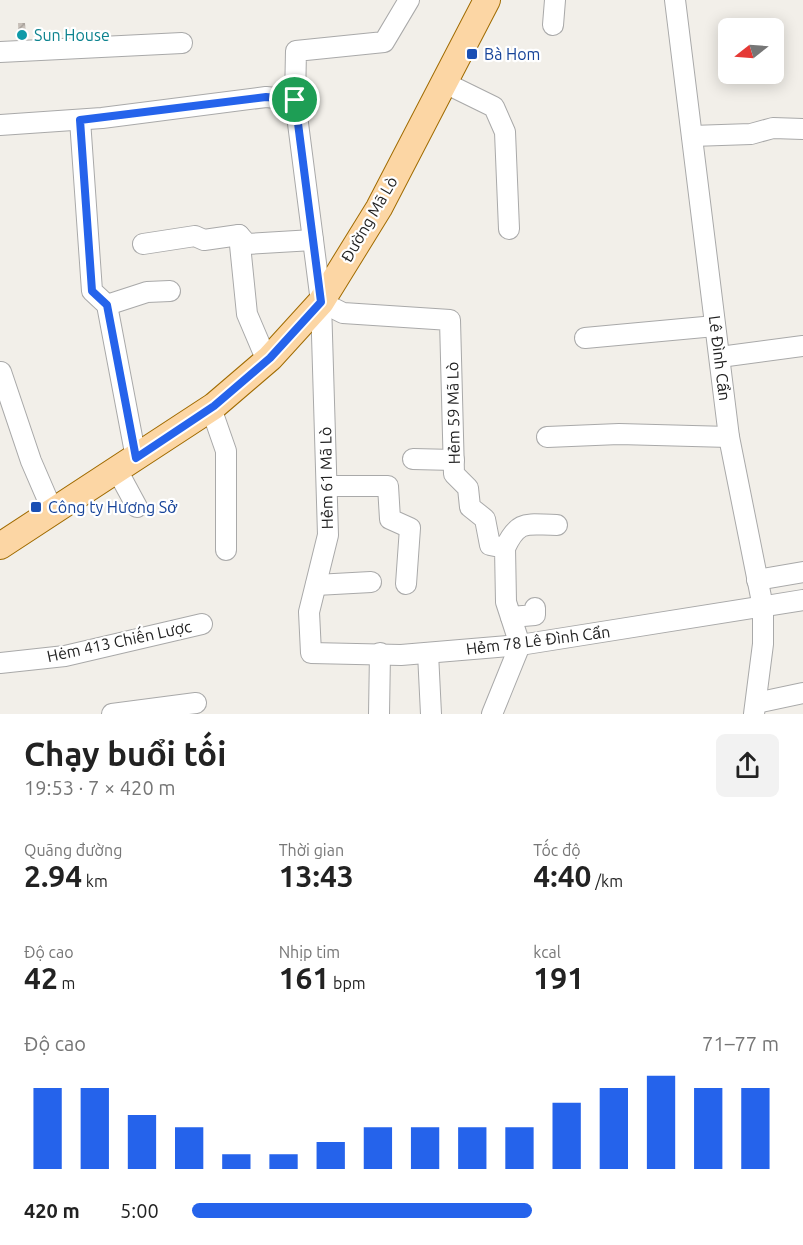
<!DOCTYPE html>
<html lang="vi">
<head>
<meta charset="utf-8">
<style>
	:root { --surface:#fff; --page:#f2f2f2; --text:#222; --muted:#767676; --accent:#2563eb }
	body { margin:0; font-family:Ubuntu,sans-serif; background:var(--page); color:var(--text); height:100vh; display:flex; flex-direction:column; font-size:22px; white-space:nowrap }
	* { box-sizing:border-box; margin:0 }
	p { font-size:20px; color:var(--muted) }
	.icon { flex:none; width:33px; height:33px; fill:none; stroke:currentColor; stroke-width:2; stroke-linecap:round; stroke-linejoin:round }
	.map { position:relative; height:714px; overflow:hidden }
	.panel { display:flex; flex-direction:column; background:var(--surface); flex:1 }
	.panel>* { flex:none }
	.needle { width:39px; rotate:253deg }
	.controls { position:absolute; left:718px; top:18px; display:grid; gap:12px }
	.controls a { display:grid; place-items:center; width:66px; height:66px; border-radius:9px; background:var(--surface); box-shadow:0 3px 15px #0003; font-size:30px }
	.pin { position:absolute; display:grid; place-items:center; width:51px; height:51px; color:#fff; margin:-26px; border:3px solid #fff; border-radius:50%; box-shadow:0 2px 6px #0007 }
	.round { display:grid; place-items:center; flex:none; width:63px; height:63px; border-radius:9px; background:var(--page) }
	.headline { display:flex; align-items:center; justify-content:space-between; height:102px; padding:0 24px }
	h1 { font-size:33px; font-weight:600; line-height:45px }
	.metrics { display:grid; grid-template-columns:repeat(3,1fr); gap:9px; height:102px; padding:6px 24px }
	.metrics div { display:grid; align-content:center }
	.metrics b { font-size:30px; font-weight:600 }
	.metrics small { font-size:16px; font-weight:400 }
	.metrics p { font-size:16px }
	.chart { height:168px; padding:12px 24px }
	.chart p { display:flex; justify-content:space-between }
	.chart svg { width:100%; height:108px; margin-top:6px; stroke:var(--accent); stroke-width:6 }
	ul { padding:0 24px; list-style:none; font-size:20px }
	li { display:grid; grid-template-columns:96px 72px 1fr; align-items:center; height:45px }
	li i { height:15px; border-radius:8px; background:var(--accent) }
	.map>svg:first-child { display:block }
</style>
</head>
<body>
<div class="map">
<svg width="803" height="714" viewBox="0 0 803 714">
	<defs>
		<pattern id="building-cross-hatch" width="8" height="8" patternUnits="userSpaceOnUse" patternTransform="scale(1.5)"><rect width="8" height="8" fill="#c7bfb8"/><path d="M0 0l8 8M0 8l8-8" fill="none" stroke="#aba49e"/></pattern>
	</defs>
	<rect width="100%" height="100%" fill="#f2efe9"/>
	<polygon fill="url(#building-cross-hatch)" points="18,23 25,23 27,46 19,47"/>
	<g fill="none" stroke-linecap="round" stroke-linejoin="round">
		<g stroke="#a9a9a9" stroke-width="22">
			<g id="minor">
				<polyline points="409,0 384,42 296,51 295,100 321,302 328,535 309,612 311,653 401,655 520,645 803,600"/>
				<polyline points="675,0 729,437 763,607 763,644 754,714"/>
				<polyline points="553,25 555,0"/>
				<polyline points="0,52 182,43"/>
				<polyline points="443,82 494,107 505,132 509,229"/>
				<polyline points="80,120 92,291 107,305 136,458"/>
				<polyline points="0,125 102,118 266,97 295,100"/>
				<polyline points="692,136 751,134 773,128 803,129"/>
				<polyline points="239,235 247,314 267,361"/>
				<polyline points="143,244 195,236 204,240 239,235 247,244 313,240"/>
				<polyline points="321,302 343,313 450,320 454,474 468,488 470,507 485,519 490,545 505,548 506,602 520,645 492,714"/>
				<polyline points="107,305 147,292 170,291"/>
				<polyline points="585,338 715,326"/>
				<polyline points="720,357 803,346"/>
				<polyline points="1,372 31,461 53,512"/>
				<polyline points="211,408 226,451 226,550"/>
				<polyline points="547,437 619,434 729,437"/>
				<polyline points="413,459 454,460"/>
				<polyline points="117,470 137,507"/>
				<polyline points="327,486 388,486 390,519 410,528 406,584"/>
				<path d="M505,548C519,518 528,525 557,525"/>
				<polyline points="757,580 803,572"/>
				<polyline points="316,585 371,582"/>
				<polyline points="511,617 535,615 535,608"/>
				<polyline points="428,653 431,714"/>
				<polyline points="0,663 65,656 202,624"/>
				<polyline points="756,703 803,693"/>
				<polyline points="112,714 196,703"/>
				<polyline points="379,714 380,653"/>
			</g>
		</g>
		<g stroke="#a06b00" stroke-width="28">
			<polyline id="major" points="0,546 214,406 270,358 321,302 379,208 487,0"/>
		</g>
		<use href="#minor" stroke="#fff" stroke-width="20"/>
		<use href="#major" stroke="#fcd6a4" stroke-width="26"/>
	</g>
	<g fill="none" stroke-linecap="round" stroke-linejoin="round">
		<g stroke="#fff" stroke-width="12">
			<polygon id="route" points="266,97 295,100 321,302 270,358 214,406 136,458 107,305 92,291 80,120"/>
		</g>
		<use href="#route" stroke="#2563eb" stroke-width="8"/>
	</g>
	<circle fill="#0f9aa8" stroke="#fff" stroke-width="2" cx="22" cy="35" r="6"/>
	<g fill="#1a4fb4" stroke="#fff" stroke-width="2">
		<rect x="466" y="48" width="12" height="12" rx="3"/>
		<rect x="30" y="501" width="12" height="12" rx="3"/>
	</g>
	<g text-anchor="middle" stroke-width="4.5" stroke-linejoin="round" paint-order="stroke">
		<g font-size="16" fill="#0d838f" stroke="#fff" text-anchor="start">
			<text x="34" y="41">Sun House</text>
		</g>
		<g font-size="16" fill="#164399" stroke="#fff" text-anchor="start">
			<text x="484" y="60">Bà Hom</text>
			<text x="48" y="513">Công ty Hương Sở</text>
		</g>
		<g font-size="16" fill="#222" stroke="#fff">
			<text transform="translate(369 219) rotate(-60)" y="6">Đường Mã Lò</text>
			<text transform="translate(720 358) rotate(83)" y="6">Lê Đình Cẩn</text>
			<text transform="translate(453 413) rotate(-91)" y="6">Hẻm 59 Mã Lò</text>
			<text transform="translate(326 478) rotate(-91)" y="6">Hẻm 61 Mã Lò</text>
			<text transform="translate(538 640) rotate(-7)" y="6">Hẻm 78 Lê Đình Cẩn</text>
			<text transform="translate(119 641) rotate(-12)" y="6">Hėm 413 Chiến Lược</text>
		</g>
	</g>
</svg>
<div class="controls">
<a><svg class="needle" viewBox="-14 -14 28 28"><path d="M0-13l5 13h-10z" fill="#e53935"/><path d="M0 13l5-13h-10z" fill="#767676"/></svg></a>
</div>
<div class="pin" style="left:295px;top:100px;background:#1e9e55"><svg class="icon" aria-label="arrive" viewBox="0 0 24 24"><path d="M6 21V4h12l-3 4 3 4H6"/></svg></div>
</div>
<section class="panel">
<div class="headline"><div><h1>Chạy buổi tối</h1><p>19:53 · 7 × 420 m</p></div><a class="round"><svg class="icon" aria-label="share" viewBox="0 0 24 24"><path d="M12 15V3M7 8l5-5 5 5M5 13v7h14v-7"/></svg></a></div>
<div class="metrics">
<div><p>Quãng đường</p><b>2.94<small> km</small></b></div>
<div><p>Thời gian</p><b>13:43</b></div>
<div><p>Tốc độ</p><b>4:40<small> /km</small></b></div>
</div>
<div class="metrics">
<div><p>Độ cao</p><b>42<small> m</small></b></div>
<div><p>Nhịp tim</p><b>161<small> bpm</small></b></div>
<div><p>kcal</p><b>191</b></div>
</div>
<div class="chart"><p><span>Độ cao</span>71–77 m</p>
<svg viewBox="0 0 160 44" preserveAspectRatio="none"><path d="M5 44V11M15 44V11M25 44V22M35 44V27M45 44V38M55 44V38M65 44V33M75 44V27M85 44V27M95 44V27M105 44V27M115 44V17M125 44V11M135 44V6M145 44V11M155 44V11"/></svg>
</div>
<ul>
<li><b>420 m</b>5:00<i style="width:58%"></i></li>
</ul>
</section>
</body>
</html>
